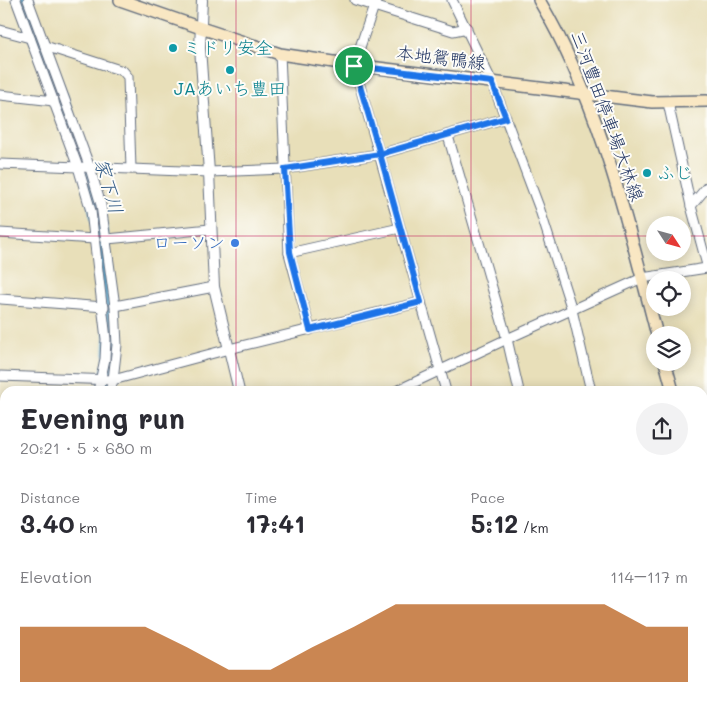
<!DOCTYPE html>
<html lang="en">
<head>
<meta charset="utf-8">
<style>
	:root { --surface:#fff; --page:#f2f2f3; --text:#2b2b33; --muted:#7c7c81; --accent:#b45309 }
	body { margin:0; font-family:Mali,"Klee One",sans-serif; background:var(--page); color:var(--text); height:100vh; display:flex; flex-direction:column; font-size:19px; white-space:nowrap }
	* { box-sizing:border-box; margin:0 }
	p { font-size:16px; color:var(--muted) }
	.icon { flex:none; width:28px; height:28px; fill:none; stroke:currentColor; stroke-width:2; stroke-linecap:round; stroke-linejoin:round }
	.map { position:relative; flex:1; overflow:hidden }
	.sheet { position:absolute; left:0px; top:386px; width:708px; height:321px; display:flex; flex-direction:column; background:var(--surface); border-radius:15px 15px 0 0; box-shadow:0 2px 12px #0003 }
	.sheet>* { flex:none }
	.needle { width:32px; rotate:126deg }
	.fabs { position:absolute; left:646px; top:216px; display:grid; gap:10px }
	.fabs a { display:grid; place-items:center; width:45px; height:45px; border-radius:50%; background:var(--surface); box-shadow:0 2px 12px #0003; font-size:25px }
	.pin { position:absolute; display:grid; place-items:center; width:42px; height:42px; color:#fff; margin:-21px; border:2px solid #fff; border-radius:50%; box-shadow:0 1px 5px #0007 }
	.round { display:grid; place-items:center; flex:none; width:52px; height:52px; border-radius:26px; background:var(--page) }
	.overview { display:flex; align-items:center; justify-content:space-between; height:85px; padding:0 20px }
	h1 { font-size:28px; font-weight:700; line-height:38px }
	.stats { display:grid; grid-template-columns:repeat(3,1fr); gap:8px; height:85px; padding:5px 20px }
	.stats div { display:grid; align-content:center }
	.stats b { font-size:25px; font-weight:700 }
	.stats small { font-size:14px; font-weight:400 }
	.stats p { font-size:14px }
	.chart { height:140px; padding:10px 20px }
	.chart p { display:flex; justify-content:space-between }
	.chart svg { width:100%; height:90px; margin-top:5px; fill:var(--accent); opacity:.7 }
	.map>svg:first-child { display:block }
</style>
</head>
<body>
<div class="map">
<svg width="707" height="707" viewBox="0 0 707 707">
	<rect width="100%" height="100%" fill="#fdfcf7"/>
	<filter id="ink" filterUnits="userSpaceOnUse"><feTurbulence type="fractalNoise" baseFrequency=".02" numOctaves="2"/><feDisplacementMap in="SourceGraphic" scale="10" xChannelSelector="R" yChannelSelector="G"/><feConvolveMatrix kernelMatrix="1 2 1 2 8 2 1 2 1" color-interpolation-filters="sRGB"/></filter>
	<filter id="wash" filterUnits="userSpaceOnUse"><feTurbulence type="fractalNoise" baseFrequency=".0096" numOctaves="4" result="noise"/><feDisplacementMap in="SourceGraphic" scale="20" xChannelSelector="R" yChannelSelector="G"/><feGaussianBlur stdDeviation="1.12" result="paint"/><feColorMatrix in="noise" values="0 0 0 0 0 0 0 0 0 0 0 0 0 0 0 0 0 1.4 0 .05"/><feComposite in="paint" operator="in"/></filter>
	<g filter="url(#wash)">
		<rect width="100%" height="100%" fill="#e8dfb9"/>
		<polygon fill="#ddd5f6" points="698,702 703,704 707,703 707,707 529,707 528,703"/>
		<polygon fill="#8ad592" stroke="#528278" points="518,702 518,707 356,707 355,703"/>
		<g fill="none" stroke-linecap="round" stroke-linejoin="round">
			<g stroke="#58aad3" stroke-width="16">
				<polyline points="23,0 89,178 100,225 112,341 111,361 104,391"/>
				<polyline points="5,707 6,702"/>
			</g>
		</g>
	</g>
	<g filter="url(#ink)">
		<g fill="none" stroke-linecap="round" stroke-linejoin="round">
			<g stroke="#636d7e" stroke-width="11">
				<g id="minor">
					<polyline points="16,0 78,167 91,211 106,339 105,359 98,391"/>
					<polyline points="28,0 90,168 101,205 115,306 117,345 113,380 110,391"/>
					<polyline points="355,0 453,31 467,28"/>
					<polyline points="376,0 354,65 446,391"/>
					<polyline points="452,0 492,82 539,207 572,310 591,391"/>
					<polyline points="0,30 30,38"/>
					<polyline points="45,46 123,71 128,77 131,169"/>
					<polyline points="280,54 289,253 310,330"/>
					<polyline points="0,95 54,101"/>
					<polyline points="668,103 691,206 707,265"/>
					<polyline points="448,136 507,339 519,391"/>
					<polyline points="0,164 209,172 285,169 380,154 506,118"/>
					<polyline points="691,206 707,187"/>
					<polyline points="0,233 95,239"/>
					<polyline points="107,239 210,229"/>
					<polyline points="289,253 400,228"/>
					<polyline points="1,299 104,307"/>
					<polyline points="115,306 214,287"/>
					<polyline points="0,376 113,380 229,349 421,302"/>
					<polyline points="396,391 507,339 642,278 707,268"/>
					<polyline points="0,444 5,445"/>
					<polyline points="702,474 707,472"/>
					<polyline points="0,515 5,516"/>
					<polyline points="0,588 5,588"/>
					<polyline points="0,646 5,646"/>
					<polyline points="106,702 107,707"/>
					<polyline points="173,702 174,707"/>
					<polyline points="240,702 241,707"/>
					<polyline points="522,702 523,707"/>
					<polyline points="0,707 5,691"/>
					<polyline points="10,707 11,702"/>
					<polyline points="46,707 47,702"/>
				</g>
			</g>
			<g stroke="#636d7e" stroke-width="12">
				<g id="tertiary">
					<polyline points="202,0 200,48 209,172 214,287 239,391"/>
					<polyline points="313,702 314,707"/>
				</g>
			</g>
			<g stroke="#636d7e" stroke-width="14">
				<g id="secondary">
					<polyline points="120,0 201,28 280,54 354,65 652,102 707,101"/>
					<path d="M539,0C600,103 627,221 657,335"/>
					<polyline points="665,362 673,391"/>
					<polyline points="702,502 707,519"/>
				</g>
			</g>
			<use href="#minor" stroke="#fff" stroke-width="9"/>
			<use href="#tertiary" stroke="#fff" stroke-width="10"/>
			<use href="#secondary" stroke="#f9e7c3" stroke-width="11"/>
		</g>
	</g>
	<g fill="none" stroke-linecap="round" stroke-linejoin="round" filter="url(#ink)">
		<g stroke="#fff" stroke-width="10">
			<polyline id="route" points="354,66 380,154 285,169 290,252 310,330 421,302 380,154 506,118 492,82 354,66"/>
		</g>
		<use href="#route" stroke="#1a73e8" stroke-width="6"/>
	</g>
	<path fill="none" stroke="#c2185b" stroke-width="1" stroke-opacity="0.55" d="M236,0V391M471,0V391M0,236H655M682,236H707M0,471H5M702,471H707M236,702V707M471,702V707"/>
	<g fill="#0f9aa8" stroke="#fdfcf7" stroke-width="2">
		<circle cx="173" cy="48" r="5"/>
		<circle cx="230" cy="70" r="5"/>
		<circle cx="647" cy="173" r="5"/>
	</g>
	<circle fill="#3f7fe0" stroke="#fdfcf7" stroke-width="2" cx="235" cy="243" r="5"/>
	<g text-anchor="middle" stroke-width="4" stroke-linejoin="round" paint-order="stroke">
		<g font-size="18" fill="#0d838f" stroke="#fdfcf7" text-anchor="start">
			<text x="183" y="54">ミドリ安全</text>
			<text x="230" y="95" text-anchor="middle">JAあいち豊田</text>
			<text x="657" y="179">ふじ</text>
		</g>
		<g font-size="18" fill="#1b2f5e" stroke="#fdfcf7">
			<text transform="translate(441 58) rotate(7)" y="6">本地鴛鴨線</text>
			<text transform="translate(607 116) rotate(70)" y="6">三河豊田停車場大林線</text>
		</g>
		<g font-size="18" fill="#366cbe" stroke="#fdfcf7" text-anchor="end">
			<text x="225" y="249">ローソン</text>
		</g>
		<g font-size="19" font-style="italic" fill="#305a87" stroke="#fdfcf7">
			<text transform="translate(109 186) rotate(74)" y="7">家下川</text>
		</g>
	</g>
</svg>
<div class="fabs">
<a><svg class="needle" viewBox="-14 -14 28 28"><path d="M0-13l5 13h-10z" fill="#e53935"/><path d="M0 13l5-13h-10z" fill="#7c7c81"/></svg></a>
<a><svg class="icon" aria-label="locate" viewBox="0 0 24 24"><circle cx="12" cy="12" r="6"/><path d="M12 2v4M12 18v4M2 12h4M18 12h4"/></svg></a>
<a><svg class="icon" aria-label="layers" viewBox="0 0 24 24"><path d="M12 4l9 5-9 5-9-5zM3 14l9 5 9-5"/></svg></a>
</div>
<div class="pin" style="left:354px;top:66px;background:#1e9e55"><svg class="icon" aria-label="arrive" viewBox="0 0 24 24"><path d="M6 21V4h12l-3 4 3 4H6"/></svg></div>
<section class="sheet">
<div class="overview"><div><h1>Evening run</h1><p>20:21 · 5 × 680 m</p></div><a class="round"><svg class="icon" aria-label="share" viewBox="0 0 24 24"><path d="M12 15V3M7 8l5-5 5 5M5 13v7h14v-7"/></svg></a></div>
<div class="stats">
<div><p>Distance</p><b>3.40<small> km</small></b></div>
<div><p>Time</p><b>17:41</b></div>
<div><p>Pace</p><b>5:12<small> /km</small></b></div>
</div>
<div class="chart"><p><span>Elevation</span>114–117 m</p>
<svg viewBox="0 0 160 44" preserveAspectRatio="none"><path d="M0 44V17L10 17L20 17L30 17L40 27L50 38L60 38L70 27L80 17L90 6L100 6L110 6L120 6L130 6L140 6L150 17L160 17V44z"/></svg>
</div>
</section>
</div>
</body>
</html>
